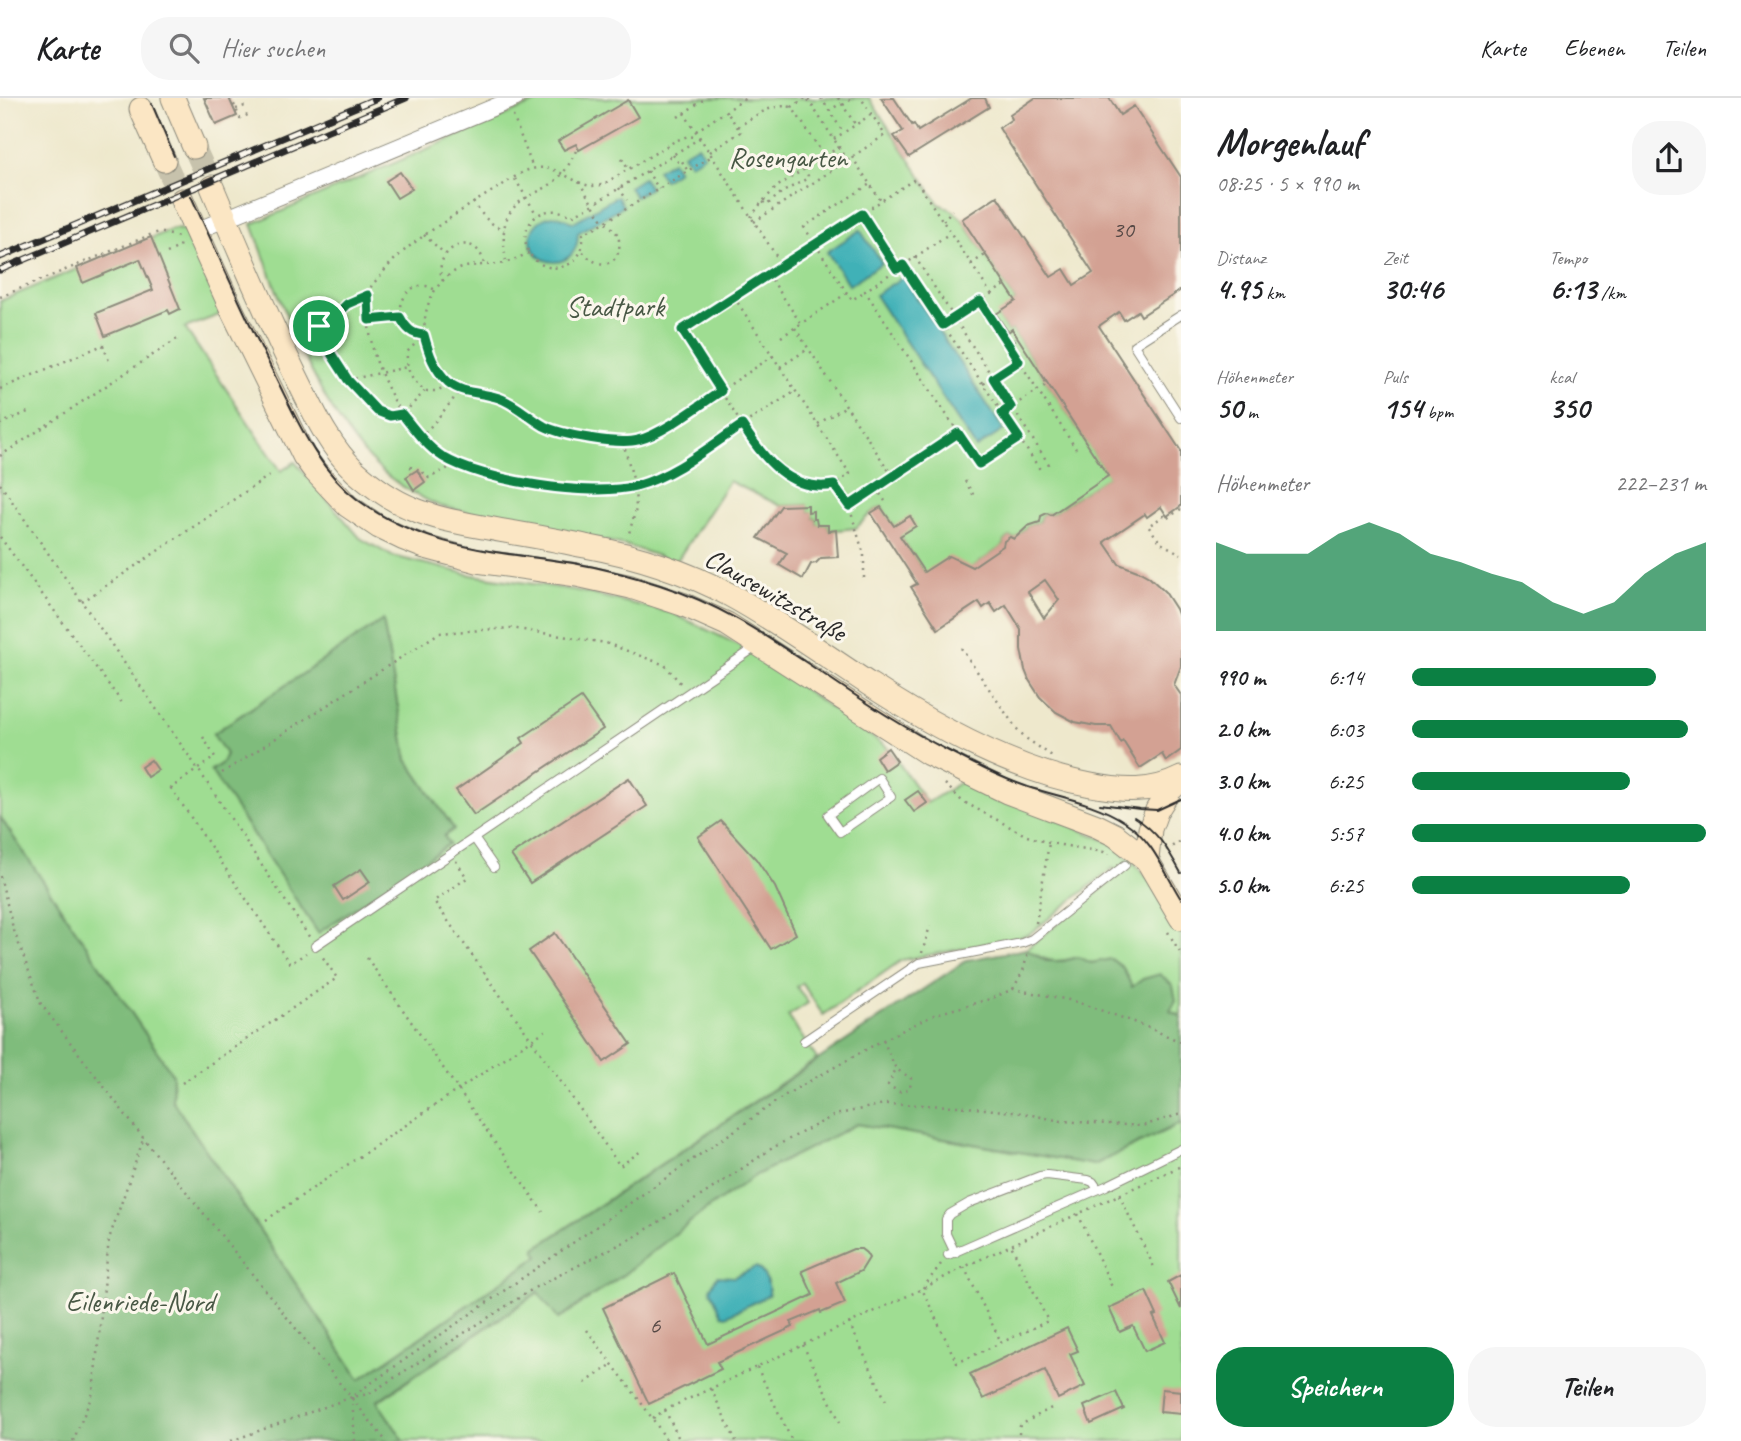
<!DOCTYPE html>
<html lang="de">
<head>
<meta charset="utf-8">
<style>
	:root { --surface:#fff; --page:#f6f6f6; --text:#202124; --muted:#757577; --line:#e0e0e0; --accent:#0b8043 }
	body { margin:0; font-family:Caveat,sans-serif; background:var(--page); color:var(--text); height:100vh; display:flex; flex-direction:column; font-size:26px; white-space:nowrap }
	* { box-sizing:border-box; margin:0 }
	p { font-size:23px; color:var(--muted) }
	.icon { flex:none; width:38px; height:38px; fill:none; stroke:currentColor; stroke-width:2; stroke-linecap:round; stroke-linejoin:round }
	.map { position:relative; flex:1; overflow:hidden }
	.details { display:flex; flex-direction:column; background:var(--surface); width:560px }
	.details>* { flex:none }
	.pin { position:absolute; display:grid; place-items:center; width:60px; height:60px; color:#fff; margin:-30px; border:4px solid #fff; border-radius:50%; box-shadow:0 2px 7px #0007 }
	.round { display:grid; place-items:center; flex:none; width:74px; height:74px; border-radius:28px; background:var(--page) }
	.overview { display:flex; align-items:center; justify-content:space-between; height:119px; padding:0 35px }
	h1 { font-size:38px; font-weight:700; line-height:52px }
	.stats { display:grid; grid-template-columns:repeat(3,1fr); gap:10px; height:119px; padding:7px 35px }
	.stats div { display:grid; align-content:center }
	.stats b { font-size:30px; font-weight:700 }
	.stats small { font-size:19px; font-weight:400 }
	.stats p { font-size:19px }
	.chart { height:196px; padding:14px 35px }
	.chart p { display:flex; justify-content:space-between }
	.chart svg { width:100%; height:126px; margin-top:7px; fill:var(--accent); opacity:.7 }
	.action { display:flex; gap:14px; margin-top:auto; padding:14px 35px }
	.action a { flex:1; height:80px; border-radius:28px; background:var(--accent); color:#fff; font-size:28px; font-weight:700; line-height:80px; text-align:center }
	.action a+a { background:var(--page); color:var(--text) }
	ul { padding:0 35px; list-style:none; font-size:23px }
	li { display:grid; grid-template-columns:112px 84px 1fr; align-items:center; height:52px }
	li i { height:18px; border-radius:9px; background:var(--accent) }
	header { display:flex; align-items:center; gap:42px; box-sizing:border-box; height:98px; padding:0 35px; background:var(--surface); border-bottom:2px solid var(--line) }
	header strong { font-size:33px }
	nav { display:flex; gap:38px; margin-inline-start:auto; font-size:24px }
	.search { width:490px; height:63px; background:var(--page); display:flex; align-items:center; gap:18px; box-sizing:border-box; padding:0 24px; border-radius:28px; color:var(--muted); font-size:26px }
	main { display:flex; flex:1; min-height:0 }
	.map>svg:first-child { display:block }
</style>
</head>
<body>
<header>
<strong>Karte</strong>
<div class="search"><svg class="icon" aria-label="search" viewBox="0 0 24 24"><circle cx="10" cy="10" r="6"/><path d="M15 15l6 6"/></svg>Hier suchen</div>
<nav><a>Karte</a><a>Ebenen</a><a>Teilen</a></nav>
</header>
<main>
<div class="map">
<svg width="1181" height="1343" viewBox="0 0 1181 1343">
	<rect width="100%" height="100%" fill="#fbf7ec"/>
	<filter id="ink" filterUnits="userSpaceOnUse"><feTurbulence type="fractalNoise" baseFrequency=".0143" numOctaves="2"/><feDisplacementMap in="SourceGraphic" scale="14" xChannelSelector="R" yChannelSelector="G"/><feConvolveMatrix kernelMatrix="1 2 1 2 8 2 1 2 1" color-interpolation-filters="sRGB"/></filter>
	<filter id="wash" filterUnits="userSpaceOnUse"><feTurbulence type="fractalNoise" baseFrequency=".00686" numOctaves="4" result="noise"/><feDisplacementMap in="SourceGraphic" scale="28" xChannelSelector="R" yChannelSelector="G"/><feGaussianBlur stdDeviation="1.57" result="paint"/><feColorMatrix in="noise" values="0 0 0 0 0 0 0 0 0 0 0 0 0 0 0 0 0 1.4 0 .05"/><feComposite in="paint" operator="in"/></filter>
	<g filter="url(#wash)">
		<rect width="100%" height="100%" fill="#eee8cc"/>
		<g fill="#9fdd92" stroke="#65845e" stroke-width="2" fill-rule="evenodd">
			<path d="M546,0H869L939,106L952,112L962,121L1016,203L999,220L1008,234L1012,231L1109,378L1051,417L1047,415L1041,418L1040,424L1028,428L1015,441L1010,439L1004,443L1003,448L970,471L927,479L881,409L871,415L856,430L828,433V427H817L816,421H813L812,414H808L807,407L781,408L729,383L676,464L625,447L439,408C420,399 404,391 388,378C322,327 281,204 252,126Z"/>
			<path d="M173,131L196,133L232,212L185,230L281,373L295,364L360,440L392,458L472,477L574,492L672,515L745,550L888,650L927,705L964,682L1112,745L1137,768L1148,780L1181,834V918L1169,913L1132,889L1123,870L1111,861L1091,865L1078,859C1053,866 1048,864 1026,851L1120,776L1113,770L1029,836L1018,840L902,862L823,917L802,885L797,889L808,905L788,918L817,961L536,1150L540,1157L360,1281L172,1002L173,977L0,719V203ZM383,523L407,662L454,731L444,738L449,746L211,672L222,665L226,656L214,635Z"/>
			<polygon points="1181,1025 1181,1343 404,1343 377,1304 539,1194 559,1221 623,1177 704,1113 756,1077 857,1026 1094,1067"/>
		</g>
		<g fill="#7fbc7c" stroke="#557454" stroke-width="2">
			<polygon points="383,522 407,662 454,731 444,738 449,746 318,835 211,673 222,665 226,656 213,636"/>
			<polygon points="0,719 173,977 172,1002 360,1281 539,1158 535,1151 967,862 1026,851 1046,863 1063,863 1079,859 1091,865 1111,861 1123,870 1132,889 1143,881 1160,876 1173,888 1176,902 1170,913 1181,918 1181,1025 1094,1067 857,1026 756,1077 704,1113 623,1177 558,1221 538,1194 377,1303 404,1343 0,1343"/>
		</g>
		<g fill="#40b1b7" stroke="#366e71" stroke-width="2">
			<polygon points="698,47 704,57 690,66 683,56"/>
			<polygon points="672,63 678,73 664,82 657,72"/>
			<polygon points="643,80 650,90 635,99 629,89"/>
			<path d="M617,98L623,108L578,135C579,176 528,170 531,138C532,131 536,125 543,121C554,115 563,118 572,125Z"/>
			<polygon points="860,132 882,165 849,187 827,154"/>
			<polygon points="903,179 1004,332 976,350 875,197"/>
			<path d="M756,1169C764,1173 770,1188 769,1197L730,1216L726,1218L722,1217L710,1191L717,1178L734,1179Z"/>
		</g>
		<g id="blocks">
			<g fill="#d3a193" fill-rule="evenodd">
				<polygon points="204,0 229,0 237,18 216,27"/>
				<polygon points="881,0 894,0 912,27 914,26 918,33 972,0 985,0 989,9 909,59 894,38 903,33"/>
				<path d="M1035,0H1109L1120,17L1134,8L1181,79V192L1141,218L1138,213L1124,222L1119,214L1099,228L1181,353V408L1167,418L1161,409L1147,419L1145,416L1104,444L1119,466L1140,474L1149,479L1165,494L1176,511L1181,524V568L1174,587L1181,597V652L1166,663L1162,656L1140,670L1123,643L1121,645L1111,628H1096L1075,624L1056,614L1040,599L1029,582L1025,572L1021,551V531L1006,507L996,514L990,505L983,510L979,504L938,531L911,489L917,486L871,415L881,409L894,428L910,418L916,428L900,438L924,474L949,458L972,469L1003,448L1004,443L1010,439L1014,441L1028,428L1040,424L1041,418L1047,415L1051,417L1108,378L1012,231L1008,234L996,216L1016,203L962,121L997,98L1051,179L1064,171L1074,187L1093,175L999,30L1012,21L1010,17ZM1045,482L1059,502L1044,520L1028,494Z"/>
				<polygon points="628,2 638,19 579,52 576,46 564,52 558,43"/>
				<polygon points="400,74 412,91 397,100 386,83"/>
				<polygon points="151,139 180,211 170,216 168,212 105,238 96,215 153,192 140,161 83,185 77,170"/>
				<polygon points="417,372 425,384 414,392 406,379"/>
				<polygon points="808,407 808,414 813,413 813,421 816,421 817,427 828,427 828,433 836,432 838,459 821,460 816,465 811,466 803,481 779,467 787,455 758,440 781,408"/>
				<polygon points="581,600 603,631 474,717 456,692 524,645 521,640"/>
				<polygon points="888,650 897,663 884,672 876,659"/>
				<polygon points="151,662 158,672 147,679 141,669"/>
				<polygon points="629,680 647,708 530,785 511,757"/>
				<polygon points="918,693 927,705 914,714 905,702"/>
				<polygon points="721,723 756,761 775,789 796,836 771,851 698,739"/>
				<polygon points="361,771 370,784 343,802 334,788"/>
				<polygon points="555,835 631,946 604,964 529,853"/>
				<polygon points="853,1151 861,1151 866,1155 869,1160 861,1173 836,1185 845,1205 821,1215 820,1212 791,1224 793,1229 717,1264 721,1271 649,1306 603,1210 674,1175 708,1246 813,1197 802,1173"/>
				<polygon points="1181,1177 1181,1211 1168,1184"/>
				<polygon points="1146,1193 1157,1217 1153,1218 1165,1244 1145,1253 1133,1228 1120,1234 1109,1210"/>
				<polygon points="1067,1230 1078,1253 1070,1256 1085,1288 1058,1301 1045,1272 983,1301 970,1276"/>
				<polygon points="1162,1291 1181,1293 1181,1316 1160,1314"/>
				<polygon points="1116,1294 1124,1311 1091,1326 1084,1308"/>
			</g>
		</g>
	</g>
	<g filter="url(#ink)">
		<use href="#blocks" fill-opacity="0" stroke="#8c8a7c" stroke-width="2"/>
		<g fill="none" stroke-linecap="round" stroke-linejoin="round">
			<g stroke="#c7c2ac" stroke-width="23" stroke-dasharray="23 11" stroke-linecap="butt">
				<polyline points="194,49 212,89"/>
				<polyline points="164,62 182,102"/>
			</g>
			<g stroke="#8c8a7c" stroke-width="10">
				<g id="lane">
					<polyline points="1181,217 1134,247 1181,320"/>
					<polygon points="879,680 891,699 840,734 828,717"/>
					<polyline points="474,740 494,769"/>
					<polyline points="315,848 756,549"/>
					<polyline points="804,943 919,865 1022,845 1032,841 1125,767"/>
					<polyline points="955,1155 946,1136 946,1121 950,1116 969,1105 1040,1078 1047,1077 1088,1082 1093,1084 1098,1091"/>
					<polyline points="948,1157 1106,1088 1181,1051"/>
				</g>
			</g>
			<g stroke="#8c8a7c" stroke-width="18">
				<polyline id="street" points="196,133 516,0"/>
			</g>
			<g stroke="#8c8a7c" stroke-width="25">
				<g id="secondary">
					<polyline points="173,0 194,49"/>
					<polyline points="141,11 164,62"/>
					<path d="M212,89C239,153 266,217 297,280C313,312 328,347 355,373C371,387 391,402 411,410C436,421 462,425 488,430C520,436 553,441 585,448C634,457 685,473 730,497C778,523 823,556 869,586C935,629 1014,673 1091,687C1122,693 1152,695 1181,680"/>
					<polyline points="182,102 232,212 304,358 315,373 348,408 379,429 402,440 425,449 477,463 577,477 631,489 682,506 727,526 929,656 1007,694 1097,728 1115,737 1147,762"/>
					<polyline points="1181,682 1169,693 1157,712 1150,731 1147,762 1181,820"/>
				</g>
			</g>
			<g stroke="#8c8a7c" stroke-width="2.5" stroke-dasharray="2 5" stroke-linecap="butt">
				<polyline points="231,0 240,20 248,17"/>
				<polyline points="805,0 792,9 825,59"/>
				<polyline points="821,0 843,34"/>
				<polyline points="838,0 855,26"/>
				<polyline points="843,7 853,0"/>
				<polyline points="236,11 245,8"/>
				<polyline points="829,13 841,5"/>
				<polyline points="684,15 782,167"/>
				<polyline points="513,18 533,70"/>
				<polyline points="678,19 706,0"/>
				<path d="M738,29C755,18 771,5 792,9"/>
				<polyline points="696,33 746,0"/>
				<path d="M700,40L688,38L675,43L602,87C599,87 595,88 592,88C572,86 555,64 532,71C522,73 512,81 504,86C486,97 468,108 450,120C426,136 399,153 381,177C378,181 373,185 371,189C363,203 371,247 376,262C389,297 409,335 440,358C477,383 594,399 637,387C664,380 687,363 711,347C739,329 767,311 796,293"/>
				<path d="M700,40L594,106L572,118C529,95 507,153 545,168C553,171 563,170 571,165C581,158 584,147 583,136L605,124L712,58"/>
				<polyline points="834,41 872,16"/>
				<polyline points="839,49 847,61"/>
				<polyline points="710,54 741,34 726,13"/>
				<polyline points="673,57 679,65 682,63 687,72"/>
				<polyline points="852,59 881,103"/>
				<polyline points="622,61 628,71"/>
				<polyline points="647,73 659,91"/>
				<polyline points="515,81 537,117"/>
				<path d="M579,84C587,96 594,110 603,122C608,128 615,130 618,138C623,154 614,171 596,164C591,162 586,157 582,153"/>
				<polyline points="619,90 627,102"/>
				<path d="M473,104C483,118 488,125 504,132"/>
				<polyline points="763,104 767,107 781,95 808,80 808,78 805,71"/>
				<polyline points="862,116 897,171"/>
				<polyline points="751,119 762,104 778,88 839,49 807,0"/>
				<polyline points="943,123 952,112"/>
				<polyline points="754,124 885,37 861,0"/>
				<polyline points="424,137 445,156"/>
				<polyline points="167,155 179,149 180,143"/>
				<path d="M529,155C519,159 509,165 499,166C483,168 467,165 452,175C415,200 416,258 450,286C465,298 488,295 506,302C520,309 532,322 546,329C564,338 621,347 640,342C651,338 660,333 669,327L773,258"/>
				<polyline points="915,159 1050,368"/>
				<path d="M506,163C502,135 500,114 529,98C539,93 549,89 557,81C567,73 572,60 578,49"/>
				<polyline points="971,166 985,157"/>
				<polygon points="903,167 1019,340 979,366 865,193"/>
				<polyline points="904,167 950,135"/>
				<polyline points="768,176 801,226"/>
				<path d="M443,183C431,155 466,134 480,155C482,158 483,162 484,166"/>
				<polyline points="847,195 804,129 870,86"/>
				<polyline points="991,196 1005,187"/>
				<polyline points="0,199 150,137 159,134 179,139"/>
				<polyline points="734,199 850,376 834,387 849,408"/>
				<polyline points="369,222 400,219"/>
				<polyline points="943,227 978,204"/>
				<polyline points="319,228 328,251 348,282 377,313 390,318 403,316 425,293"/>
				<polyline points="795,230 893,379"/>
				<polyline points="295,235 319,228 333,220 347,206 368,197"/>
				<path d="M424,237L407,254C406,274 411,280 425,293H437L450,285"/>
				<path d="M424,237C387,233 399,184 425,188C429,188 432,190 435,192"/>
				<polyline points="781,239 847,195 852,202 865,193"/>
				<polyline points="1008,246 1018,240"/>
				<polyline points="780,269 808,251"/>
				<polyline points="348,282 407,269"/>
				<polyline points="983,286 1018,263"/>
				<polyline points="0,291 103,247 109,263"/>
				<polyline points="1002,315 1046,287 1044,284 1046,283"/>
				<polyline points="0,326 28,314"/>
				<polyline points="818,326 846,308"/>
				<polyline points="420,339 432,327 461,292"/>
				<polyline points="1019,340 1041,373"/>
				<polyline points="623,344 635,388 636,411 628,439"/>
				<polyline points="0,358 177,241"/>
				<polyline points="410,369 421,372 429,380 456,366"/>
				<polyline points="965,383 974,398"/>
				<polyline points="0,386 198,671 310,840"/>
				<path d="M834,387C799,393 775,372 754,346L682,232L915,81L991,196L980,203L1076,351"/>
				<polyline points="876,390 885,403"/>
				<polyline points="1181,411 1166,421 1164,418 1148,428 1161,445 1181,456"/>
				<polyline points="0,439 123,606"/>
				<polyline points="864,480 864,457 849,408 958,335"/>
				<polyline points="82,504 273,375"/>
				<polyline points="961,550 1016,630 1027,641 1052,658"/>
				<polyline points="203,639 215,659 171,690 290,866 306,855"/>
				<polyline points="222,675 439,535 511,530 606,545 665,567 681,586"/>
				<polyline points="945,686 962,703 1027,738 1049,745 1104,754 1109,757"/>
				<polyline points="1166,752 1181,743"/>
				<polyline points="456,763 467,780 434,803 620,1068 641,1053"/>
				<polyline points="0,778 13,830 41,906 144,1041 386,1343"/>
				<polyline points="1036,825 1049,745"/>
				<polyline points="1168,834 1181,856"/>
				<polyline points="922,855 930,828"/>
				<polyline points="367,860 543,1114"/>
				<polyline points="1013,891 1023,873 1028,855"/>
				<polyline points="883,942 896,971 911,980 910,991 899,994 888,987 896,971"/>
				<polyline points="182,985 337,880 322,858"/>
				<polyline points="1119,1097 1154,1169"/>
				<polyline points="1078,1116 1112,1189"/>
				<polyline points="266,1122 546,932"/>
				<polyline points="941,1166 922,1191 957,1265 1048,1223 1011,1147"/>
				<polyline points="964,1169 1001,1244"/>
				<polyline points="849,1225 886,1303"/>
				<path d="M587,1232C613,1269 643,1304 667,1343"/>
				<polyline points="803,1247 840,1324"/>
				<polyline points="757,1269 792,1343"/>
				<polyline points="585,1285 611,1267"/>
				<polyline points="711,1291 736,1343"/>
				<polyline points="354,1297 787,996 883,942 936,916 990,901 1013,891 1074,903 1140,926 1181,944"/>
				<polyline points="352,1299 355,1343"/>
				<polyline points="665,1312 680,1343"/>
				<polyline points="653,1320 665,1312 922,1191 964,1169 1181,1068"/>
				<polyline points="73,1343 93,1295 109,1141 143,1042"/>
				<polyline points="231,1343 352,1299 369,1296 536,1189 636,1138 704,1096 774,1049 835,1017 884,1006 957,1008 1022,1015 1061,1023 1142,1028 1181,1016"/>
				<polyline points="1018,1343 1020,1328 1029,1322 1055,1308"/>
			</g>
			<use href="#lane" stroke="#fff" stroke-width="8"/>
			<use href="#street" stroke="#fff" stroke-width="16"/>
			<use href="#secondary" stroke="#fbe6c4" stroke-width="23"/>
			<g stroke="#2b2b2b" stroke-width="2">
				<polyline points="152,6 174,58"/>
				<path d="M191,98C219,159 246,220 276,280C298,324 318,372 358,402C424,451 495,453 573,465C603,470 632,478 660,487C722,507 766,538 819,573C860,601 902,629 945,651C972,665 999,679 1028,689C1060,699 1097,705 1125,724C1153,742 1164,774 1181,801"/>
				<polyline points="1100,706 1140,711 1157,712 1181,701"/>
				<path d="M1134,719C1157,733 1168,751 1181,775"/>
			</g>
			<g stroke="#2b2b2b" stroke-width="7">
				<g id="rail">
					<polyline points="0,159 377,0"/>
					<polyline points="0,172 406,0"/>
				</g>
			</g>
			<use href="#rail" stroke="#fbf7ec" stroke-width="4.5" stroke-dasharray="13" stroke-linecap="butt"/>
		</g>
	</g>
	<g fill="none" stroke-linecap="round" stroke-linejoin="round" filter="url(#ink)">
		<g stroke="#fff" stroke-width="14">
			<path id="route" d="M862,116L897,171L903,167L943,227L980,203L1019,263L993,280L1011,309L1002,315L1019,340L979,366L958,335L849,408L834,387C790,395 763,360 742,327C709,349 675,377 636,388C591,400 482,383 443,359C427,349 414,331 402,316L390,318L377,313L348,282L328,251L319,228L333,220L347,206L368,197L369,222L400,219C406,230 411,236 424,237C429,256 434,271 448,284C462,296 482,294 499,300C516,306 528,319 544,328C561,337 619,347 638,342C661,337 700,307 721,293L682,232Z"/>
		</g>
		<use href="#route" stroke="#0b8043" stroke-width="9"/>
	</g>
	<g text-anchor="middle" stroke-width="6" stroke-linejoin="round" paint-order="stroke">
		<g font-size="24" fill="#554845">
			<text x="1123" y="139">30</text>
			<text x="655" y="1235">6</text>
		</g>
		<g font-size="28" fill="#485845" stroke="#fbf7ec">
			<text x="788" y="69">Rosengarten</text>
			<text x="615" y="218">Stadtpark</text>
			<text x="140" y="1213">Eilenriede-Nord</text>
		</g>
		<g font-size="28" fill="#2b2b2b" stroke="#fbf7ec">
			<text transform="translate(776 496) rotate(30)" y="10">Clausewitzstraße</text>
		</g>
	</g>
</svg>
<div class="pin" style="left:319px;top:228px;background:#1e9e55"><svg class="icon" aria-label="arrive" viewBox="0 0 24 24"><path d="M6 21V4h12l-3 4 3 4H6"/></svg></div>
</div>
<section class="details">
<div class="overview"><div><h1>Morgenlauf</h1><p>08:25 · 5 × 990 m</p></div><a class="round"><svg class="icon" aria-label="share" viewBox="0 0 24 24"><path d="M12 15V3M7 8l5-5 5 5M5 13v7h14v-7"/></svg></a></div>
<div class="stats">
<div><p>Distanz</p><b>4.95<small> km</small></b></div>
<div><p>Zeit</p><b>30:46</b></div>
<div><p>Tempo</p><b>6:13<small> /km</small></b></div>
</div>
<div class="stats">
<div><p>Höhenmeter</p><b>50<small> m</small></b></div>
<div><p>Puls</p><b>154<small> bpm</small></b></div>
<div><p>kcal</p><b>350</b></div>
</div>
<div class="chart"><p><span>Höhenmeter</span>222–231 m</p>
<svg viewBox="0 0 160 44" preserveAspectRatio="none"><path d="M0 44V13L10 17L20 17L30 17L40 10L50 6L60 10L70 17L80 20L90 24L100 27L110 34L120 38L130 34L140 24L150 17L160 13V44z"/></svg>
</div>
<ul>
<li><b>990 m</b>6:14<i style="width:83%"></i></li>
<li><b>2.0 km</b>6:03<i style="width:94%"></i></li>
<li><b>3.0 km</b>6:25<i style="width:74%"></i></li>
<li><b>4.0 km</b>5:57<i style="width:100%"></i></li>
<li><b>5.0 km</b>6:25<i style="width:74%"></i></li>
</ul>
<div class="action"><a>Speichern</a><a>Teilen</a></div>
</section>
</main>
</body>
</html>
